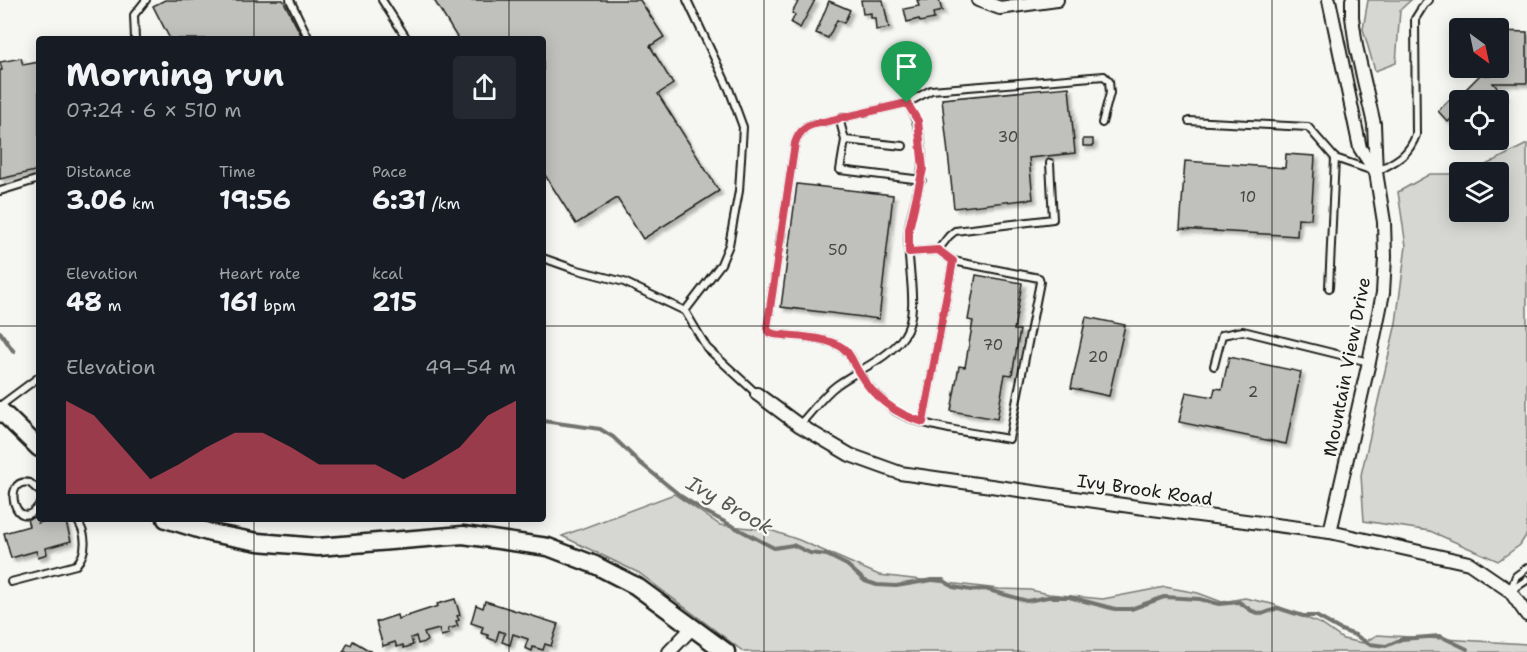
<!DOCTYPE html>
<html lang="en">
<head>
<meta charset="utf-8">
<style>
	:root { --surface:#171b24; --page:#242831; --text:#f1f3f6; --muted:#9ea1a6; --accent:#d1495b }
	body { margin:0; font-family:"Shantell Sans",sans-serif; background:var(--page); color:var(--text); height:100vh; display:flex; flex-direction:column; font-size:22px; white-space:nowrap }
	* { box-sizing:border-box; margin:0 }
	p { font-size:20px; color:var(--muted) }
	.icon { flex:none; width:33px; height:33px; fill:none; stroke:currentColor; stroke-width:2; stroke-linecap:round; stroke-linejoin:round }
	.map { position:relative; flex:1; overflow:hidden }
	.sheet { position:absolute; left:36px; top:36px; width:510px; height:486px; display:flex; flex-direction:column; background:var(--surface); border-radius:6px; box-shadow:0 3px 15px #0003 }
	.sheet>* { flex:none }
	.needle { width:39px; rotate:147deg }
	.fabs { position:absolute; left:1449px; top:18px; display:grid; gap:12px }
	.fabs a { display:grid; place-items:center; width:60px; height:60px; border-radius:6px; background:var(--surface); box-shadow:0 3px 15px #0003; font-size:30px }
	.pin { position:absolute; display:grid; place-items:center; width:51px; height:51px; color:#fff; margin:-62px -26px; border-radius:50% 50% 50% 0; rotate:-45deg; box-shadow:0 0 6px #0007 }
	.pin .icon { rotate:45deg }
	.round { display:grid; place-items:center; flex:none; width:63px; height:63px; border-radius:6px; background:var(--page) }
	.headline { display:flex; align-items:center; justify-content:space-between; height:102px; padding:0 30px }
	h1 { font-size:33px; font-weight:700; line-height:45px }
	.metrics { display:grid; grid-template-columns:repeat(3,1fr); gap:9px; height:102px; padding:6px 30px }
	.metrics div { display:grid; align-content:center }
	.metrics b { font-size:26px; font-weight:700 }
	.metrics small { font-size:16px; font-weight:400 }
	.metrics p { font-size:16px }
	.chart { height:168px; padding:12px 30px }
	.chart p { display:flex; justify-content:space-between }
	.chart svg { width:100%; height:108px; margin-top:6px; fill:var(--accent); opacity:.7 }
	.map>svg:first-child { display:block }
</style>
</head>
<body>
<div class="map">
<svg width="1527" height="652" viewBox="0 0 1527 652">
	<defs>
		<filter id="shadow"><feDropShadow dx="3.5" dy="3.5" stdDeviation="1.5" flood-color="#0004"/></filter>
	</defs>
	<rect width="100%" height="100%" fill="#f6f6f2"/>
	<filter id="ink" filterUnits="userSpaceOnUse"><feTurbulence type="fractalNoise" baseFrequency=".0167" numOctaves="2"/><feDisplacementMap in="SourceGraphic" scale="12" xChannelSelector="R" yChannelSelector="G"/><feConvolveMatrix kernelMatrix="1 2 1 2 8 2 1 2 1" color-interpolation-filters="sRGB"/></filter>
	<g filter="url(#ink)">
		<g fill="#d6d6d2" stroke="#797977" stroke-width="1.5">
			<polygon points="1368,0 1411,0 1400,10 1396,63 1375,71 1363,29"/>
			<polygon points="1527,144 1527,534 1520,545 1498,561 1430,531 1364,521 1361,475 1396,323 1406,246 1398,192 1430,174 1459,174 1460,212 1498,212 1498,172 1472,172"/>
			<polygon points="674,494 720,525 770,530 799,540 879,575 999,589 1030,590 1049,594 1103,599 1165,587 1198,593 1222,602 1245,598 1272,604 1321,624 1343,639 1363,643 1377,635 1527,644 1527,652 744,652 639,573 562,536"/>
		</g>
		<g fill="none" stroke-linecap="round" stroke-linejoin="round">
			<g stroke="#727271" stroke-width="4">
				<polyline points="0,332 14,352"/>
				<polyline points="543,421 600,429 613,437 639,462 682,497 706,512 774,548 793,545 810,553 827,555 847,565 865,581 877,585 896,586 932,580 943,580 953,587 971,590 985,589 1027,601 1048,597 1069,597 1115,609 1131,609 1164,597 1199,599 1219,604 1239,602 1252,611 1262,614 1278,608 1303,616 1316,616 1341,630 1355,635 1369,644 1386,646 1402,639 1440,636 1467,649"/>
			</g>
		</g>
		<g fill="#c0c0bd" stroke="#1c1c1c" stroke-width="1.5" filter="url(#shadow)">
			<polygon points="165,0 283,0 303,39 170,39 153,6"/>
			<polygon points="434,0 640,0 664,37 650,46 673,84 658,94 719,191 643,239 617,198 576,224 543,172 543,39 458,39"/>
			<polygon points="793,0 815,0 800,28 791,23 795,15 792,13 798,2"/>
			<polygon points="861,0 883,0 889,28 876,30 875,18 871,18 871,13 863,14"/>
			<polygon points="917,0 939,0 942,11 933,13 934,19 920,22 919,19 907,22 904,9 919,6"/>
			<polygon points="829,1 850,10 844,23 837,20 828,38 816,33"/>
			<polygon points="1498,31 1527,32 1527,83 1493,83 1505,96 1498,102 1498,100 1460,100 1460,123 1453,117 1448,122 1438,111 1449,100 1452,103 1482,73 1484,75 1492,75 1492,68 1498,68"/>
			<polygon points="21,58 23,65 39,62 39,170 0,179 0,70 2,70 0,62"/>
			<polygon points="1069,87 1075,153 1029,158 1033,199 954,208 942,99"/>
			<rect x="1083" y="139" width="10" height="7"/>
			<polygon points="1286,154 1315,156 1311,219 1298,218 1297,236 1180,229 1185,161 1285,168"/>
			<polygon points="797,184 893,195 879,319 781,307"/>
			<polygon points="976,275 1022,283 1014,330 1020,330 1012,375 1005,374 997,419 951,411 959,366 965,367 973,321 968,320"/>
			<polygon points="1086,317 1125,325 1109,396 1071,388"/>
			<polygon points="1229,357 1301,372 1286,444 1179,422 1186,392 1213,397 1215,388 1222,389"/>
			<polygon points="36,517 38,523 52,519 65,519 71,541 46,548 47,554 38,557 36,551 11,558 4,533 29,526 27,519"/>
			<polygon points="455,599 460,615 457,616 459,620 456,621 458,626 448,629 449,634 441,636 439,629 424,633 427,641 418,644 416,636 411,638 413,645 404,648 403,645 397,647 395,642 383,646 376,622 397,615 398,619 438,606 437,604"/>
			<polygon points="485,601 558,624 551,646 545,644 543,650 533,647 532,651 525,648 528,639 513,634 510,645 502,642 505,633 499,631 496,641 488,638 488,635 481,633 483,627 471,623 476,605 483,608"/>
			<polygon points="353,641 370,651 369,652 343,652 348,643 351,645"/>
		</g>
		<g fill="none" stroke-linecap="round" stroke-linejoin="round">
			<g stroke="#1c1c1c" stroke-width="10">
				<g id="service">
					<polyline points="290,0 309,39"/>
					<polyline points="382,0 407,39"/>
					<polyline points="135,39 134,15 146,0"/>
					<polyline points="907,103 931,90 1104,76 1109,81 1110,93 1102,123"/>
					<polyline points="839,118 845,140 840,170 922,180"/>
					<path d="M1189,121L1308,127L1335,158L1376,172C1395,161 1408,157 1416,135L1415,19L1425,3L1429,0"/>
					<polyline points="845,140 903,146"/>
					<polyline points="0,191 39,179"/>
					<polyline points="938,250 949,236 955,231 1053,219 1050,163"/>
					<polyline points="543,258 574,269 624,282 685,311 707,348 757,394"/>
					<polyline points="1329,288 1335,158"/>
					<polyline points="685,311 721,264 729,245 739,191 743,127 729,89 687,0"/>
					<polyline points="1214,366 1222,335 1243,331 1369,362"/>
					<polyline points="0,406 39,377"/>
					<polyline points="923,422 953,261"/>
					<path d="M799,425C812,412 823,395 837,385C859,369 888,359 904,336C922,308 904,259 909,227C913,202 924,181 922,155C921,134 918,121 907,103L815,124C804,127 799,132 795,143L767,328L769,332L774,334C795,337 823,336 841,347C851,353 854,364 859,373C868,387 880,400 894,410C920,428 977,433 1009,439L1040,282L1039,278L953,261L938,250L909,252"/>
					<path d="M39,491L30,483C0,476 16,538 39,505"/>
					<path d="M11,582L76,565C88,552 87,533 76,519"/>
					<polyline points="1510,591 1516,576 1527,568"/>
					<polyline points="1510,591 1527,580"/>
				</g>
			</g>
			<g stroke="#1c1c1c" stroke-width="16">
				<g id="minor">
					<polyline points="978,0 1000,8 1057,0"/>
					<polyline points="1329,0 1360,148 1376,172"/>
					<polyline points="757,394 799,425 850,455 900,473 1137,507 1330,532 1469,563 1510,591 1527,615"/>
					<polyline points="1330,532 1369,362 1383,293 1385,257 1384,222 1376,172 1374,124 1356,46 1352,17 1352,0"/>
					<polyline points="669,652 692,628"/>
				</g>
			</g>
			<g stroke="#1c1c1c" stroke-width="21">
				<g id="secondary">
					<polyline points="0,410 39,448"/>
					<polyline points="166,519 211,533 258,542 318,547 463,535 548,547 595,565 636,586 726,652"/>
				</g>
			</g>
			<use href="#service" stroke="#f6f6f2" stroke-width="6"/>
			<use href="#minor" stroke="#f6f6f2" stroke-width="12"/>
			<use href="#secondary" stroke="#f6f6f2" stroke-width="16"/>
		</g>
	</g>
	<g fill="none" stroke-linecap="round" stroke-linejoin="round" filter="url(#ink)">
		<g stroke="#fff" stroke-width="12">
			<path id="route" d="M907,103L918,121L923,169L909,229V252L938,250L953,261L923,422C895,414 873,397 858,371C853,363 851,354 843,348C825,336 794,337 774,334L769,332L767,328L795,143C799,132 804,127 815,124Z"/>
		</g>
		<use href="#route" stroke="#d1495b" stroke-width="8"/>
	</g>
	<path fill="none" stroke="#1c1c1c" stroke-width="1.5" stroke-opacity="0.55" d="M254,0V39M509,0V39M764,0V652M1018,0V652M1272,0V652M0,326H39M543,326H1527M254,519V652M509,519V652"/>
	<g text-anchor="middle" stroke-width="5" stroke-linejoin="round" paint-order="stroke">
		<g font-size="15" fill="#454544">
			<text x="1008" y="142">30</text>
			<text x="1248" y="202">10</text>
			<text x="838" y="255">50</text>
			<text x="993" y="350">70</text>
			<text x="1098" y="362">20</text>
			<text x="1253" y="397">2</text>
		</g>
		<g font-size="18" fill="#1c1c1c" stroke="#f6f6f2">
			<text transform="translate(1347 367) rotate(-79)" y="6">Mountain View Drive</text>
			<text transform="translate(1145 490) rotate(8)" y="6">Ivy Brook Road</text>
		</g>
		<g font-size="20" font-style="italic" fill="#565654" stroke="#f6f6f2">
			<text transform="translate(730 505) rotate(30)" y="7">Ivy Brook</text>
		</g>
	</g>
</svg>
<div class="fabs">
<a><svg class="needle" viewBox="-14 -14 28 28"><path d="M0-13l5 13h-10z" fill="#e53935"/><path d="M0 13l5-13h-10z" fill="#9ea1a6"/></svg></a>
<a><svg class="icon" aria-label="locate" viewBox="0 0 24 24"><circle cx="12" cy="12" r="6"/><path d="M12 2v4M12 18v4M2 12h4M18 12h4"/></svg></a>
<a><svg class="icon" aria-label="layers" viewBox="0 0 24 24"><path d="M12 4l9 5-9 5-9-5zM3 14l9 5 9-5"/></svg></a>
</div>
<div class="pin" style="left:907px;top:103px;background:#1e9e55"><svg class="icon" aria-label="arrive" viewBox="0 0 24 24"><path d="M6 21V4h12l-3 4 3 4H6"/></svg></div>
<section class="sheet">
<div class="headline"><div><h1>Morning run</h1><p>07:24 · 6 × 510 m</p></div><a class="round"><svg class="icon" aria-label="share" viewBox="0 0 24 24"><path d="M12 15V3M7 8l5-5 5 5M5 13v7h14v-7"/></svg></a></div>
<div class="metrics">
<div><p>Distance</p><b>3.06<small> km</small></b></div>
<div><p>Time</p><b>19:56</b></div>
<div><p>Pace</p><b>6:31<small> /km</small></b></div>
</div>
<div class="metrics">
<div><p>Elevation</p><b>48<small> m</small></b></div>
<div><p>Heart rate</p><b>161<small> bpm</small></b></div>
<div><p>kcal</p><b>215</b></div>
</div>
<div class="chart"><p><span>Elevation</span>49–54 m</p>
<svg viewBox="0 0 160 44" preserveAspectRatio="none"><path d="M0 44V6L10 12L20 25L30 38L40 32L50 25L60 19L70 19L80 25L90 32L100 32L110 32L120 38L130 32L140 25L150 12L160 6V44z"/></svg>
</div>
</section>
</div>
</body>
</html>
